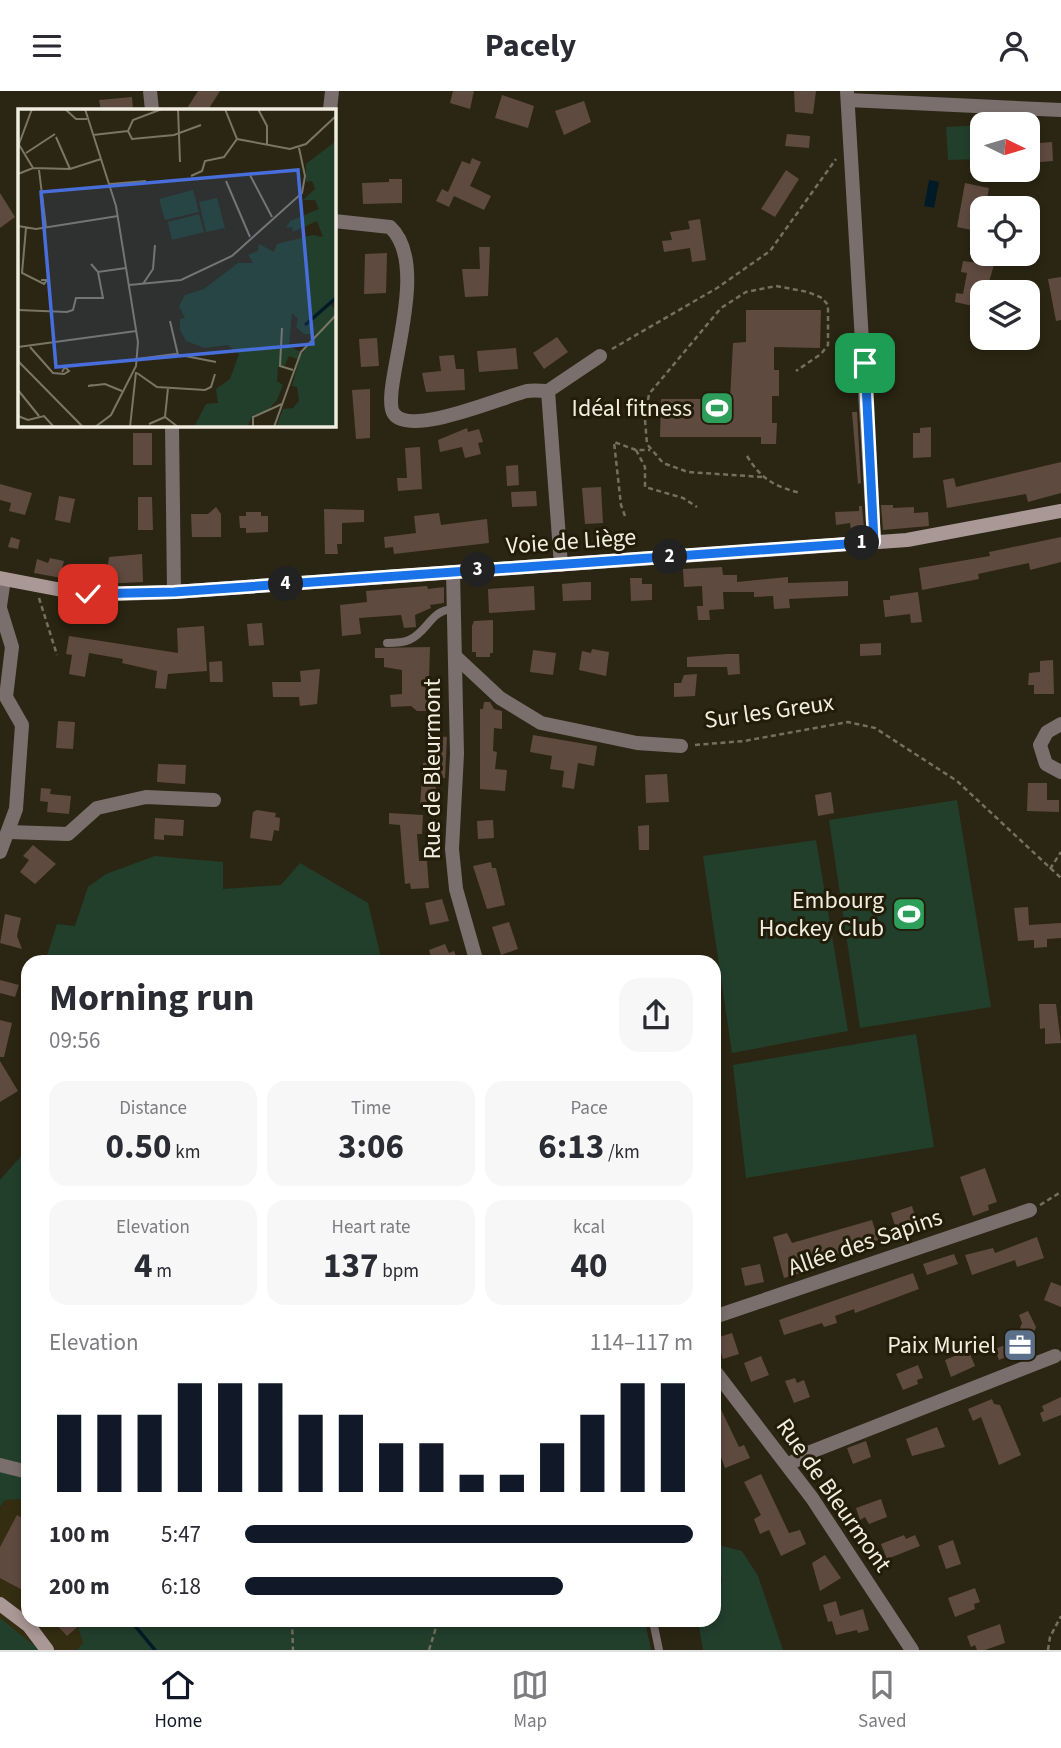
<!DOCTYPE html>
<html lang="en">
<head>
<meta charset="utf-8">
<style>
	:root { --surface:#fff; --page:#f7f7f7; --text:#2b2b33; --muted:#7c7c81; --line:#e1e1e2; --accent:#111827 }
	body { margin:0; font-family:"Source Sans 3",sans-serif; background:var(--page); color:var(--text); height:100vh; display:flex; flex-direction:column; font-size:26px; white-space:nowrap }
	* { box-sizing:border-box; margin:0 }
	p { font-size:23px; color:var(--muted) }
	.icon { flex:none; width:38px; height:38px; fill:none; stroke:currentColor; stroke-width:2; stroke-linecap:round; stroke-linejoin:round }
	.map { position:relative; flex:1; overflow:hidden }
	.sheet { position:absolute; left:21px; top:864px; width:700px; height:672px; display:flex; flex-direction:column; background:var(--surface); border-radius:21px; box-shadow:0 4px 10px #0003 }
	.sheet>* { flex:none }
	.needle { width:46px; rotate:95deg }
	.fabs { position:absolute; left:970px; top:21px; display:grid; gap:14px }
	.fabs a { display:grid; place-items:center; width:70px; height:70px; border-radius:14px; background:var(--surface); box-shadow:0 4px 10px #0003; font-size:35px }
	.pin { position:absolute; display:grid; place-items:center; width:60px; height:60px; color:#fff; margin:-30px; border-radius:14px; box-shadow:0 4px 10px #0006 }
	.km { position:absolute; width:35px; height:35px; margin:-18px; border-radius:50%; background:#222; color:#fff; font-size:19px; line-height:35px; text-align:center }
	.round { display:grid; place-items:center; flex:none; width:74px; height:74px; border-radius:21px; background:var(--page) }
	.head { display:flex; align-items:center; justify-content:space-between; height:119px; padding:0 28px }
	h1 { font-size:38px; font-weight:700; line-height:52px }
	.metrics { display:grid; grid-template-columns:repeat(3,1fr); gap:10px; height:119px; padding:7px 28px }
	.metrics div { display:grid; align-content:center; border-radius:18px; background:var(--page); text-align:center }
	.metrics b { font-size:35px; font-weight:700 }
	.metrics small { font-size:19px; font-weight:400 }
	.metrics p { font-size:19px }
	.chart { height:196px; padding:14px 28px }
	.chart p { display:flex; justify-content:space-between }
	.chart svg { width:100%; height:126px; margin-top:7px; stroke:var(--accent); stroke-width:6 }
	ul { padding:0 28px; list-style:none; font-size:23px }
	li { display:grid; grid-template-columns:112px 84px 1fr; align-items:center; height:52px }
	li i { height:18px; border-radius:9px; background:var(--accent) }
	header { display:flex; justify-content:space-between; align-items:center; height:91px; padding:0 28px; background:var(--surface); font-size:32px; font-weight:700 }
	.tabs { display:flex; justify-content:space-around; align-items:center; height:98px; border-top:2px solid var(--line); background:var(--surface); font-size:19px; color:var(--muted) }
	.tabs a { display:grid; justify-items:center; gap:4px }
	.tabs .current { color:var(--accent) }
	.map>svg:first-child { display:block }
</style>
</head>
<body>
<header><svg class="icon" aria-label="menu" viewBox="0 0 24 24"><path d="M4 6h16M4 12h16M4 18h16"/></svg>Pacely<svg class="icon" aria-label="person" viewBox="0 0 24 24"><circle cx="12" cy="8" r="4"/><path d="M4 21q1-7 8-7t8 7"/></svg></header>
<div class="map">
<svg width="1061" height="1559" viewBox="0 0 1061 1559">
	<rect width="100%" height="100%" fill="#2b2613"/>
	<polygon fill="#342d12" points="28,1408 28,1530 76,1530 83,1552 77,1559 40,1559 0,1527 0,1417 5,1409"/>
	<g fill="#223f2c">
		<polygon points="982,34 982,68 948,69 946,36"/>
		<polygon points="957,709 991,916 860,937 829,729"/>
		<polygon points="816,749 848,940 732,962 703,765"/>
		<polygon points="155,765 223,771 223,798 281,794 300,772 368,812 382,871 45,871 57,833 75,835 88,796 106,783"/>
		<polygon points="916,943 934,1056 746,1087 733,974"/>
		<polygon points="28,1057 28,1366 21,1371 28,1374 28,1408 5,1409 0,1416 0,1089"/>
		<polygon points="718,1454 742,1460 758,1485 783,1559 703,1559 698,1530 714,1530 714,1492 722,1491"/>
		<polygon points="0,1527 40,1559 0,1559"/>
		<polygon points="76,1530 645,1530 651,1559 77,1559 83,1552"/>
	</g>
	<polygon fill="#001b27" points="929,89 939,91 934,117 924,115"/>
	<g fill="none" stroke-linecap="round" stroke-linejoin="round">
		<polyline stroke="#001b27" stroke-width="3.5" points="131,1530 155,1559"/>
	</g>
	<g fill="#5f4a40">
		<polygon points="198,0 220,0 208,19 186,19"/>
		<polygon points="453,0 474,0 470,18 450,12"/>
		<polygon points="794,0 816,0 813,23 795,21"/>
		<polygon points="502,4 534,15 528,37 495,27"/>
		<polygon points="132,6 133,19 101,19 99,9"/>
		<polygon points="584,10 591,31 564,44 555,20"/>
		<polygon points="787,43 810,45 809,57 785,55"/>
		<polygon points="1052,51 1053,70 1027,72 1027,53"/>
		<polygon points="472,67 481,71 470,95 491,105 484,119 454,105 449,116 436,110 442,98 448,101 462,70 470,73"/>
		<polygon points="786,79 799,88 775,126 761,118"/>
		<polygon points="389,88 402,88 402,112 363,113 362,92 389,91"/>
		<polygon points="965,92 989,97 985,117 982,117 981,141 957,136"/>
		<polygon points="0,102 15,126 0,137"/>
		<polygon points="700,128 706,169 692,171 690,157 664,161 662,150 672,149 670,141 690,138 688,130"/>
		<polygon points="479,156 490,156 488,205 465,206 462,178 480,178"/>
		<polygon points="387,162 386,202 364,203 365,163"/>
		<polygon points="963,170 994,174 986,201 982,201 982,217 955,211 956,202 963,203 967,182 961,181"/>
		<polygon points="1061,186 1061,229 1056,230 1048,188"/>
		<polygon points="746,219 821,219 820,257 774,256 774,279 779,279 779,305 772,305 772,332 777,332 776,353 761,353 761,346 660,346 661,308 730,308 733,252 746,251"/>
		<polygon points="557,246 568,261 544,278 533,262"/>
		<polygon points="377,247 379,275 361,276 359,248"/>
		<polygon points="516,257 518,278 479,281 477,260"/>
		<polygon points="454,264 456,278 464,278 465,299 426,301 422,282 441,280 439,265"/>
		<polygon points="370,298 370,347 356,348 352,299"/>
		<polygon points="852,321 857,321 861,392 858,393"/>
		<polygon points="931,336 931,366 913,367 913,342 920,342 920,337"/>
		<polygon points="467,337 468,341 479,338 483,351 478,352 481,363 465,367 462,356 440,361 438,349"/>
		<rect x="133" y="342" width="19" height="32"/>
		<polygon points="420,356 422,398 398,400 397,387 407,387 405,357"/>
		<polygon points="1061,371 1061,402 1028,411 1026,403 947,417 943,389 954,387 956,396"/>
		<polygon points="518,374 519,394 507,395 506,375"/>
		<polygon points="0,393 32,402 25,424 9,420 11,412 0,409"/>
		<polygon points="601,396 603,432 585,433 582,397"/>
		<polygon points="536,400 537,415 512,416 511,401"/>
		<polygon points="59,405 75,408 70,432 55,429"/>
		<polygon points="138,406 152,406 153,439 138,439"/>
		<polygon points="881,414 893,414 893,417 914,416 914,422 928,421 929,435 883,439"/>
		<polygon points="859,415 862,415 864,438 851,439 850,432 836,434 835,421 859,420"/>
		<polygon points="216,416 221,423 221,446 192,446 191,423 208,423"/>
		<polygon points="324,418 364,419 364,431 342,432 342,453 337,453 338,463 325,463"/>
		<polygon points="246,421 261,421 261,425 268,425 268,441 246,442 246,437 240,437 239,425 246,425"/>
		<polygon points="439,422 441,434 487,428 489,452 394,463 393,456 385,457 384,446 416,442 414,425"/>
		<polygon points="11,446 20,449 18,458 8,456"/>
		<polygon points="1061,446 1061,471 1030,479 1029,472 978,483 979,488 922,499 919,477 990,465 989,461"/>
		<polygon points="142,463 143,491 101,493 101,475 108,474 109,466"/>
		<polygon points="50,467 64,470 62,477 101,485 100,494 34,482 37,468 48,472"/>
		<polygon points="722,476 723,484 737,484 737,491 788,486 788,492 848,490 848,505 789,508 790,517 774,518 773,505 754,506 754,501 723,501 724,518 709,519 710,529 698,529 697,515 703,515 702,495 684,496 683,478"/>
		<polygon points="630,487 642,487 642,493 652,493 652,509 631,510"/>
		<polygon points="584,491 591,491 591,509 563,510 562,493"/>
		<polygon points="427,495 428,498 444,496 444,512 430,514 431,517 415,524 416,536 404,537 401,524 359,527 361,543 342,545 340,514 367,511 366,500"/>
		<polygon points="534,495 535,519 489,522 488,498"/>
		<polygon points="918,501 922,531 911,532 910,523 885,526 883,509 890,509 890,505"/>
		<polygon points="493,529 493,562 490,562 490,566 476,566 476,561 472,561 472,535 474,530"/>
		<polygon points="262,532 264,554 249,555 247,533"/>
		<polygon points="204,535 207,580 168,583 166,598 155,597 157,580 122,572 123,568 89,562 85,586 69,583 72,564 66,563 69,545 178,562 177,537"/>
		<polygon points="881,552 881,564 860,565 860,553"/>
		<polygon points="430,556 428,620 417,620 411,615 391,616 390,604 402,603 402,579 384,576 384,567 375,567 375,557"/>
		<polygon points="592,558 609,561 606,585 579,579 582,560 591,562"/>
		<polygon points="533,559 556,562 553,584 530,581"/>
		<polygon points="727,563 739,563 740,583 728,584 727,576 687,576 687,566"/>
		<polygon points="1053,569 1054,603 1034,603 1034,594 1028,594 1029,582 1040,581 1040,570"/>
		<polygon points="222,570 223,591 210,591 209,571"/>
		<polygon points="320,578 317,613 300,615 299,606 273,606 272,591 301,591 300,580"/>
		<polygon points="697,583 695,605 674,606 674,592 681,592 684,584"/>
		<polygon points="484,611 490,611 494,618 502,620 502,638 494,637 493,660 497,661 495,678 507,679 505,700 480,698 480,618 483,618"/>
		<polygon points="58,630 75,631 73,658 56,657"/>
		<polygon points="533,644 597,655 594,675 578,672 574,698 562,696 564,680 550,678 552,665 530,661"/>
		<polygon points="437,645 447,646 445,687 436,687 435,715 420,715 423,672 436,669"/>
		<polygon points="158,673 186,674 185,693 157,691"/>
		<polygon points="667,683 669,711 646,712 645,684"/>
		<polygon points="1028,692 1047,692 1047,709 1059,709 1059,721 1027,720"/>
		<polygon points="41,697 51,698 50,703 71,705 69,723 47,721 48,711 40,710"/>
		<polygon points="831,701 834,722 818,725 815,704"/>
		<polygon points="257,719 276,722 275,726 280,727 279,740 274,739 272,750 250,747 253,721"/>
		<polygon points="389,722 423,724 422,743 417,743 419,770 427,770 429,797 411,798 410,792 405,793 400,734 389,733"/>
		<polygon points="155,727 184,729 183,745 164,744 164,749 154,748"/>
		<polygon points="493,729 494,747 478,748 477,730"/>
		<polygon points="649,734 649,759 639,759 638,735"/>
		<polygon points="33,754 56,773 35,793 20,781 29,769 23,765"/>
		<polygon points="491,771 492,777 496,777 505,814 487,818 473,775"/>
		<polygon points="442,808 449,830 430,834 425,812"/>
		<polygon points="1028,816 1029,834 1061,832 1061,847 1047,848 1047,856 1034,857 1034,849 1018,850 1014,817"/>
		<polygon points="5,823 21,827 17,845 22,858 0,852"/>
		<polygon points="509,831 518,858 501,864 492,836"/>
		<polygon points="445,853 449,862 454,860 459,872 428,872 432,869 429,859"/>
		<polygon points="0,889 19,894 15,906 0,902"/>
		<polygon points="1039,913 1056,913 1061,952 1045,953 1045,937 1040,938"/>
		<polygon points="0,929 12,932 4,966 0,966"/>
		<polygon points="0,970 18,1000 0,1011"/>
		<polygon points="985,1077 997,1111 988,1114 989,1119 973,1125 960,1086"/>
		<polygon points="912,1115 919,1137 898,1144 891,1122"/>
		<polygon points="872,1129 878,1149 802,1176 804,1181 784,1187 773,1146 787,1142 792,1152"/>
		<polygon points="1037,1146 1044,1167 1017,1176 1015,1169 972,1184 965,1164 993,1157 995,1162"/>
		<polygon points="954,1163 958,1173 927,1184 923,1173"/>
		<polygon points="760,1173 764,1191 745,1195 741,1177"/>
		<polygon points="913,1182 919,1198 855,1222 854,1218 835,1225 837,1232 824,1236 822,1232 784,1244 779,1229"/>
		<polygon points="1051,1191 1061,1195 1061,1216 1044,1209"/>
		<polygon points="1028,1220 1036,1236 1025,1264 1023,1259 999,1269 995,1258 1019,1248 1018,1242 1022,1232 1019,1224"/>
		<polygon points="732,1242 739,1263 723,1268 716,1247"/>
		<polygon points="967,1256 975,1275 951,1286 945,1269 957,1264 956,1260"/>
		<polygon points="761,1265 769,1284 751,1291 744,1272"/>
		<polygon points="918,1274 923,1287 917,1289 918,1293 903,1299 896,1283"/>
		<polygon points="795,1287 797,1292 804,1289 810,1306 794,1312 785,1290"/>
		<polygon points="714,1304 739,1356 744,1354 750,1367 725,1377 714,1347"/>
		<polygon points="1061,1306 1061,1324 1043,1331 1040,1322 1044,1320 1042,1315"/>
		<polygon points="992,1308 994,1313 1000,1314 1021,1364 999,1374 981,1326 973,1330 968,1318"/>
		<polygon points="937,1336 945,1356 912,1365 906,1348"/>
		<polygon points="866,1350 871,1366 853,1373 847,1357"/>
		<polygon points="761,1383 789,1442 800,1439 806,1453 781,1465 769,1439 760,1443 754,1428 761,1424 744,1391"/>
		<polygon points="881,1408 887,1426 869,1433 865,1426 860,1429 856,1417"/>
		<polygon points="17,1424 28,1430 28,1502 0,1487 0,1456"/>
		<polygon points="904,1444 906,1448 915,1444 920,1455 887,1468 881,1453"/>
		<polygon points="953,1449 961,1473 946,1478 938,1455"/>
		<polygon points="825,1464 841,1487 820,1500 812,1472"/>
		<polygon points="975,1497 980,1511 974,1513 975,1518 955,1526 948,1507"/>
		<polygon points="836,1510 840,1525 863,1518 869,1539 858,1542 857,1539 836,1544 832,1530 828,1531 823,1514"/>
		<polygon points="53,1530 84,1530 67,1545"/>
		<polygon points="1000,1533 1005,1552 985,1559 977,1559 975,1554 971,1556 967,1545"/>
	</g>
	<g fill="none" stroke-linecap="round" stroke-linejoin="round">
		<g stroke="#74705f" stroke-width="2.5" stroke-dasharray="5 3.5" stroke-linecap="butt">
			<polyline points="612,258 717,197 770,160 836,68"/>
			<polyline points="636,359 645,376 645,396 683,407 697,416"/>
			<path d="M747,365C761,388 775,396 801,402"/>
			<polyline points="762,386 688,381 663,372 647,353 645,329 649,303 721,217 746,201 776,195 808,201 822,207 828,214 828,254 821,263 796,280"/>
			<polyline points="625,425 621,414 614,351 636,359 650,359"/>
			<polyline points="39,507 57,564"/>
			<polyline points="695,654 744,650 848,631 875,637 957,690 1061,787"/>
			<polyline points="1050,778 1061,761"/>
			<polyline points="1040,1114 1061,1101"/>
			<polyline points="292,1530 293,1559"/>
			<polyline points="429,1559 438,1530"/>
			<polyline points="1048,1559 1050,1546 1061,1525"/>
		</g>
		<g stroke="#7a6f6d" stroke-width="8">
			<path d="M387,552C394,552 402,552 409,549C428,541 430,519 453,518"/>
			<polyline points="653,1530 659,1559"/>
		</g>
		<g stroke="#7a6f6d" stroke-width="14">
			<polyline points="150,0 152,19"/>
			<polyline points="847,0 874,451"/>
			<polyline points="848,9 1061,19"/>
			<polyline points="330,19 332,0"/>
			<path d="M334,130L390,136C434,176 378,302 394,323C411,346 502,306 527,300C534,299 541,300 548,300"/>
			<polyline points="172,334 174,501"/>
			<polyline points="561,474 548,300 600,265"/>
			<polyline points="453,481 457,663 452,758 456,798 477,872"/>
			<polyline points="0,515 4,488"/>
			<polyline points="0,517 12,556 6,606 22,634 16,718 0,761"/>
			<polyline points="455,565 500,607 541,632 637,652 681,655"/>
			<polyline points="1061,633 1047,641 1040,654 1046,673 1061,681"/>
			<polyline points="9,741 68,743 97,717 146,706 214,709"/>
			<polyline points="714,1226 1030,1119"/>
			<polyline points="714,1279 812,1407 912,1559"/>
			<polyline points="0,1374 28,1381"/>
			<polyline points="788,1374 808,1362 1055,1265"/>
		</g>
		<g stroke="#aa9896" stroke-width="14">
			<polyline points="0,487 88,504 174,501 907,449 1061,420"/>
			<polyline points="0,1513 29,1535 47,1559"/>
		</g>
	</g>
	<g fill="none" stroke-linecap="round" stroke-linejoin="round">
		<g stroke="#fff" stroke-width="14">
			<polyline id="route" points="88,503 174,501 874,451 865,272"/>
		</g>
		<use href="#route" stroke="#1a73e8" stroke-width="9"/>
	</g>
	<defs>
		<g id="stadium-square" transform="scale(1.75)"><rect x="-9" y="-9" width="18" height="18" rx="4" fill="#2e9e5b" stroke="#221c09"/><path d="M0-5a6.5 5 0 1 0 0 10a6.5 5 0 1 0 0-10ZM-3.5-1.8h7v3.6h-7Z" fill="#fff"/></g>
		<g id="office-square" transform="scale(1.75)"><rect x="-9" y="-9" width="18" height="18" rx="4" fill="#5c6f8a" stroke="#221c09"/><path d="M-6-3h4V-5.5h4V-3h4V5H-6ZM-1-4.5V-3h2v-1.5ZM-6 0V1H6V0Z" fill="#fff"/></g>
	</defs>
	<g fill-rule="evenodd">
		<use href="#stadium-square" x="717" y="317"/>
		<use href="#stadium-square" x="909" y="823"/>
		<use href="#office-square" x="1020" y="1254"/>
	</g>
	<g text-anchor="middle" stroke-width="6" stroke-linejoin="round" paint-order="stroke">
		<g font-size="24" fill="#f0ede1" stroke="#221c09" text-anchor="end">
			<text x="692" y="325">Idéal fitness</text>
			<text x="884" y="817">Embourg<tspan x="884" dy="28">Hockey Club</tspan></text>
			<text x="996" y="1262">Paix Muriel</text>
		</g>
		<g font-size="24" fill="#f0ede1" stroke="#221c09">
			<text transform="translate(571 450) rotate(-4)" y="8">Voie de Liège</text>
			<text transform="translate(769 620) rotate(-8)" y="8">Sur les Greux</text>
			<text transform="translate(432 678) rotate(-90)" y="8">Rue de Bleurmont</text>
			<text transform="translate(865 1151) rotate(-19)" y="8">Allée des Sapins</text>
			<text transform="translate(834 1404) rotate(55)" y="8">Rue de Bleurmont</text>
		</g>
	</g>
	<g transform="translate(18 18)">
		<rect width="318" height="318" fill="#2b2613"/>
		<path d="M318,32L319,191L312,194L319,203L318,318H258L265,300L275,299L281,292L279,278L274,277L281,251L271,247L266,258H260L259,272L265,276L259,291L249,302L235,306L229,318H176L188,295L200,294L198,280L212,270L221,245L210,236L187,239L168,232L162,221V210L167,209L161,197L167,186L186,180L220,154H235L230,146L240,142L241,135L256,143L259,135L295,126L305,128L299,112L275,123L274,118L268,119L272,112L301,100L297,91H285L297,80L294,72L288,73V55ZM274,204L280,210L278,218L286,225H297L285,244L271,237ZM175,81L181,103L147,111L141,90ZM199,89L207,119L188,123L181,93ZM181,105L186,123L154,131L150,113Z" fill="#223f2c" fill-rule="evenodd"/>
		<path fill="none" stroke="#001b27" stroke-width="3.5" d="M287,216L319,188"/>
		<path fill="none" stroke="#7a7665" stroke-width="2" d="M47,0L58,10H69M67,0L98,97L120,233L118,257L93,306L77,318M144,0L115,11L110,22L114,30L156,26L183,16M160,0L162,53M207,0L219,30L272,40L288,35L319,6M240,0L249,17V37M75,26L110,22M38,28L52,60M0,34L15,59M1,35L14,0M8,44L37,25M21,61L28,118M0,65L15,59L52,60L83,50M232,66L254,108M173,67L184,62L187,52L206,48L219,30M208,72L232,128M92,75L128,72M0,117L18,120L100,107M8,119L4,164L26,175L29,171H23M73,155L80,163L108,159M125,175L135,160L137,136M111,176L163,171L214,147L284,84L287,67L281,39M0,201L49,203L55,201L58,189H85L80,163M152,212L160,246M264,219L262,257L275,261M0,238L118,222M12,238L35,264L46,265L51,262L47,258L44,263M119,250L157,245L198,253M0,252L65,318M119,264L139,278L187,281L193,278L197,265M75,276L70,277L87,275L104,282M0,281L21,307M0,307L10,311L26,307L36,318M147,308L150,279M131,315L147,308L160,318M112,318L118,263M235,318V308L264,295M256,318L283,243L319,205"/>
		<path fill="#476eda" fill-opacity="0.15" stroke="#476eda" stroke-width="3.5" d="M280,61L295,235L38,258L23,83Z"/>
		<rect width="318" height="318" fill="none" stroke="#f0ede1" stroke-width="3.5"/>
	</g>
</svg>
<div class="fabs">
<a><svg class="needle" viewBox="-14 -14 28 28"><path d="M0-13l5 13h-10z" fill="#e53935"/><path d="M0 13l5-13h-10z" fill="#7c7c81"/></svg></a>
<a><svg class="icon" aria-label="locate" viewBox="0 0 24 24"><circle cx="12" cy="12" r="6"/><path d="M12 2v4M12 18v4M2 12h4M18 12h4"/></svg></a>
<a><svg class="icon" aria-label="layers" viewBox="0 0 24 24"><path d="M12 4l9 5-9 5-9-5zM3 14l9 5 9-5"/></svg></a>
</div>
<div class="pin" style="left:865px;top:272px;background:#1e9e55"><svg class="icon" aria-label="arrive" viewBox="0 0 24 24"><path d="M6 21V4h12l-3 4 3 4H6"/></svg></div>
<div class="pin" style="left:88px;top:503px;background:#d93025"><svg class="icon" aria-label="check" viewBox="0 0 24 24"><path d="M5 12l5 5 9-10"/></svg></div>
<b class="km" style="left:862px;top:452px">1</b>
<b class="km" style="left:670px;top:466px">2</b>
<b class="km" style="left:478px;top:479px">3</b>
<b class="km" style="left:286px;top:493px">4</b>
<section class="sheet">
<div class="head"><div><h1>Morning run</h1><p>09:56</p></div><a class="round"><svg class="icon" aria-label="share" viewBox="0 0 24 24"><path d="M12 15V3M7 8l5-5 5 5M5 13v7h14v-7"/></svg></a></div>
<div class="metrics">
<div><p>Distance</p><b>0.50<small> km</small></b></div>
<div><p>Time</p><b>3:06</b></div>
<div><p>Pace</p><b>6:13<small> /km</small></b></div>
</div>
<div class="metrics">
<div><p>Elevation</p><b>4<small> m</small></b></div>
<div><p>Heart rate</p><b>137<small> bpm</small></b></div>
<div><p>kcal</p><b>40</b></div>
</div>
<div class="chart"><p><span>Elevation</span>114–117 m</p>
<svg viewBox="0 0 160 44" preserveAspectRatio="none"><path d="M5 44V17M15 44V17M25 44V17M35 44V6M45 44V6M55 44V6M65 44V17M75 44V17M85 44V27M95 44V27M105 44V38M115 44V38M125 44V27M135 44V17M145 44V6M155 44V6"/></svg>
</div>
<ul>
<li><b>100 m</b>5:47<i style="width:100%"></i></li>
<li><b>200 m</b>6:18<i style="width:71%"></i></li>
</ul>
</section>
</div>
<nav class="tabs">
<a class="current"><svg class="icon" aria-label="home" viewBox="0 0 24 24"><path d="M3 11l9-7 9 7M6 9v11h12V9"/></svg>Home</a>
<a><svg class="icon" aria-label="map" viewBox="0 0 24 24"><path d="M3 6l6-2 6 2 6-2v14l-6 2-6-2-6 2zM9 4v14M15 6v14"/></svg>Map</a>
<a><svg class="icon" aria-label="saved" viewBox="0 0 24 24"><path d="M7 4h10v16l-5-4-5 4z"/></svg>Saved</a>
</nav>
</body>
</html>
